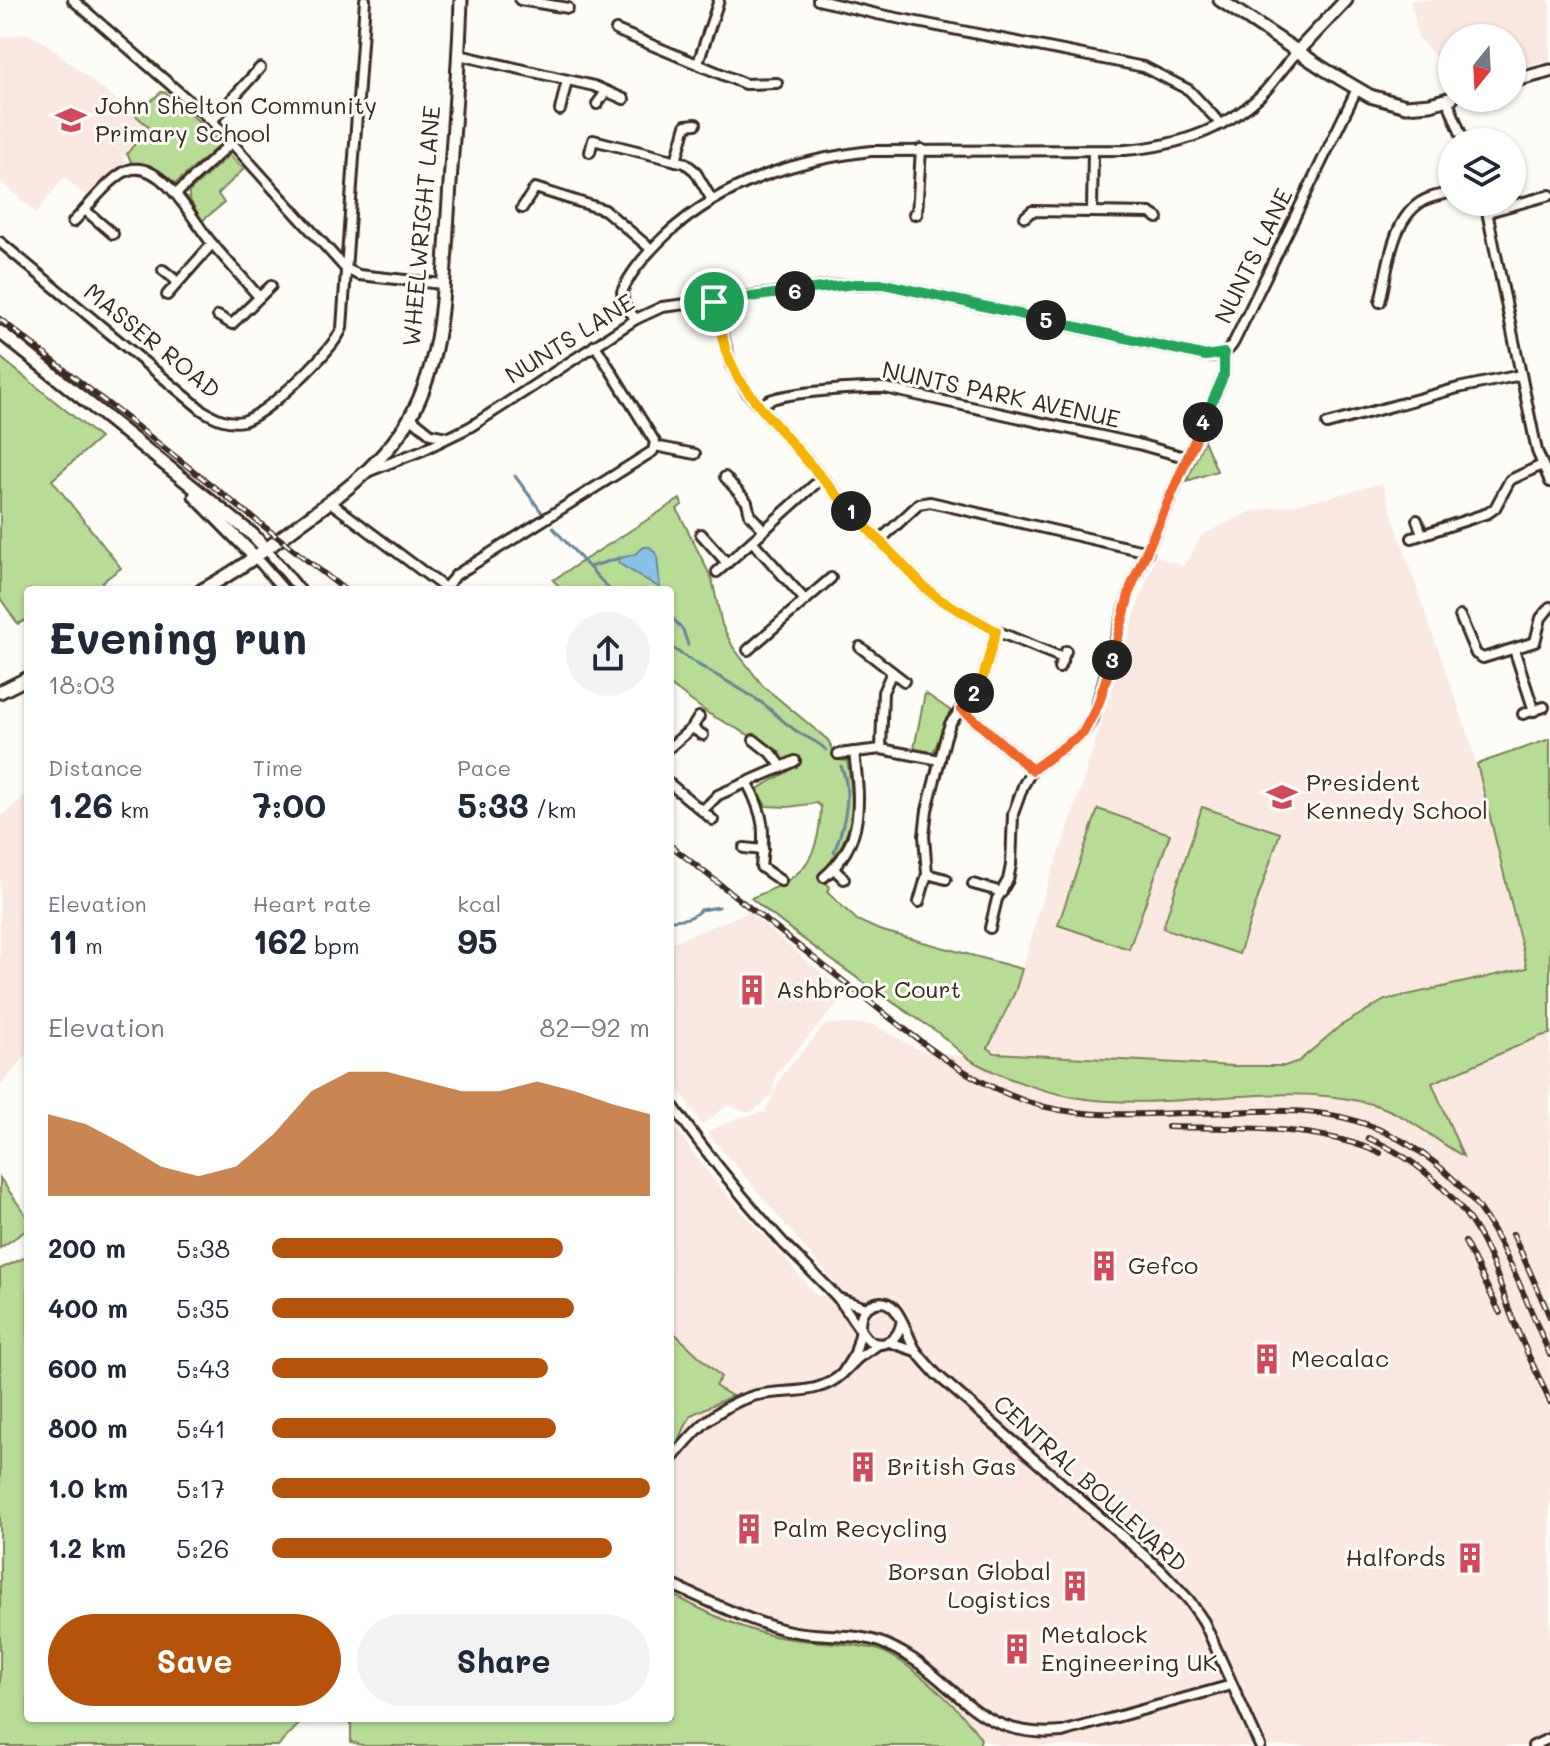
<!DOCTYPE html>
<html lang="en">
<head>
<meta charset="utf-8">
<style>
	:root { --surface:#fff; --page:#f2f2f3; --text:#1f2937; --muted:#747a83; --accent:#b45309 }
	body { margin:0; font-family:Mali,sans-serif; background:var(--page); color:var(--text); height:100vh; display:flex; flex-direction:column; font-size:30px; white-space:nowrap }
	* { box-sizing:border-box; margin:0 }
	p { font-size:26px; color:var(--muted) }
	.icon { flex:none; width:44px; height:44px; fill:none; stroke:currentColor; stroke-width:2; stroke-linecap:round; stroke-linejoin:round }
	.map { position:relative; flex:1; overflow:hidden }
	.side { position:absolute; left:24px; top:586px; width:650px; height:1136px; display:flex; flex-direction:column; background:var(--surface); border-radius:8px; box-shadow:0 2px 6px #0004 }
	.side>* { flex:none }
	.needle { width:52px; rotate:198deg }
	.fabs { position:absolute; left:1438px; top:24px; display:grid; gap:16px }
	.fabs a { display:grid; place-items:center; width:88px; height:88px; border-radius:50%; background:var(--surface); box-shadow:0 2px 6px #0004; font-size:40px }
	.pin { position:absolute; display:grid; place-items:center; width:68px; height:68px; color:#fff; margin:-34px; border:4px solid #fff; border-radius:50%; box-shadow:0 2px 8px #0007 }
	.km { position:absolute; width:40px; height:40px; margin:-20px; border-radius:50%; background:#222; color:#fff; font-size:22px; line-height:40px; text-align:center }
	.round { display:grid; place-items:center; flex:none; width:84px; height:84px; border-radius:42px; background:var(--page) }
	.overview { display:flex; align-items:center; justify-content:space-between; height:136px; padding:0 24px }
	h1 { font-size:44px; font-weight:700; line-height:60px }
	.figures { display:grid; grid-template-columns:repeat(3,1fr); gap:12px; height:136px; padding:8px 24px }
	.figures div { display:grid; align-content:center }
	.figures b { font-size:34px; font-weight:700 }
	.figures small { font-size:22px; font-weight:400 }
	.figures p { font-size:22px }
	.chart { height:224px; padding:16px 24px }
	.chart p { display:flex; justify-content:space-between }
	.chart svg { width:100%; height:144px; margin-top:8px; fill:var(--accent); opacity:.7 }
	.primary-button { display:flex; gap:16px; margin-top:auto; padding:16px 24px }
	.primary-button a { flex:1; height:92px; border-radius:48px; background:var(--accent); color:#fff; font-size:32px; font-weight:700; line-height:92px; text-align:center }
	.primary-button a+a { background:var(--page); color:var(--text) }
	ul { padding:0 24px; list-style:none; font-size:26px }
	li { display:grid; grid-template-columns:128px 96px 1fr; align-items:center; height:60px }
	li i { height:20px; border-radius:10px; background:var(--accent) }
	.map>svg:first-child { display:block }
</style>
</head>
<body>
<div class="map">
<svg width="1550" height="1746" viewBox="0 0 1550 1746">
	<rect width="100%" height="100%" fill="#fdfcf7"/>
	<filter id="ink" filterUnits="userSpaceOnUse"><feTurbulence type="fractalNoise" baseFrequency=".0125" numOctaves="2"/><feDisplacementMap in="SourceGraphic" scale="16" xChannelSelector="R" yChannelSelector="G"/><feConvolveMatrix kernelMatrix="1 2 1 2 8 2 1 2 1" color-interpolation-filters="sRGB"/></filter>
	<g filter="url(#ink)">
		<g fill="#fbe8e1">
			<polygon points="1411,0 1550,0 1550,60 1512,72 1512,38 1452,38 1452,74 1418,38"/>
			<polygon points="27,33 44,42 148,126 124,158 127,161 88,197 64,177 36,213 0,181 0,38"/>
			<polygon points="1382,483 1421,601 1469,736 1528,968 1384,1001 1340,1026 1299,1061 1285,1066 1234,1066 994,1053 988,1048 1016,993 1040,906 1068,829 1138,605 1156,556 1184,566 1202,535 1250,512 1327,498"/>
			<polygon points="28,793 28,1054 0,1085 0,817"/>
			<polygon points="749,912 846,994 776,1074 773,1092 763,1104 749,1113 728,1105 702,1125 670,1075 670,943"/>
			<polygon points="1550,1001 1550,1746 1000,1746 981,1739 962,1715 917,1673 837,1642 805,1641 765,1634 719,1616 670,1593 670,1437 690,1416 732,1396 670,1359 670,1121 712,1178 818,1296 844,1294 707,1132 737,1118 765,1112 781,1077 826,1024 872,1024 919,1050 1013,1064 1267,1079"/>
		</g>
		<g fill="#b7dc96" stroke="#79835a" stroke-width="2">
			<polygon points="161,92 166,93 203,125 220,145 176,183 149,166 132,163 127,154 148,126 135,115"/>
			<polygon points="229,155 244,169 218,194 224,203 202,221 189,198 189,192"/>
			<polygon points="0,357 100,438 52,480 121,568 102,582 106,590 28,590 28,619 18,624 0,598"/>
			<polygon points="1204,440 1217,471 1187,481"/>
			<path d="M680,499L682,505L677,509L712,579L722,625L733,647L763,686L828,740L838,760L847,761C857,814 855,835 819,876L830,887L827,892L857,920L879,930L1022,969L1015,992L988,1048L995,1053L1234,1066H1285L1299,1061L1340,1026L1385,1000L1527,968L1477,764L1550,739V1034L1541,1036L1432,1083L1463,1156C1432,1139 1404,1111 1368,1103C1271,1079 1171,1114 1073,1097C1041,1091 1004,1078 976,1063C960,1055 948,1039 933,1029C870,988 809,946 751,898C801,879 819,863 821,807L817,803L788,807L766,806L758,792L759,788L789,771L779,751L709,714L670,685V590H562L553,580Z"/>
			<path d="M925,693L951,711C942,724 941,739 933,752L914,749Z"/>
			<polygon points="1202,807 1280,833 1239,954 1163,928"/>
			<polygon points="1098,809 1170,834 1129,949 1058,925"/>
			<polygon points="0,1178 28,1218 28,1229 0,1248"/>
			<polygon points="28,1256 28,1718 305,1718 278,1746 0,1746 0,1269"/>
			<polygon points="670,1329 721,1377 715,1386 732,1396 691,1415 670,1458"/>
			<path d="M670,1593C699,1609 733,1626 766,1634C801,1644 839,1640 875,1649C908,1658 963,1711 981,1739L979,1746H365L351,1742V1718H670Z"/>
		</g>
		<polygon fill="#88c3e7" stroke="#698697" stroke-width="2" points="644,547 650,547 657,555 660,588 618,563 620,558 635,554"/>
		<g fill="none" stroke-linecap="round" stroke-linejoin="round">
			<g stroke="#698697" stroke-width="3">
				<polyline points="515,476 543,514"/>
				<polyline points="553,528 610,590"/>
				<polyline points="589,567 620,558"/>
				<polyline points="670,615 683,630 688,645"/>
				<path d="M670,646C700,669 735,683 766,706C776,714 784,723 795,730C805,738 817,740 826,750"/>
				<path d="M834,852C844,827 853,792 841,766"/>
				<path d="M670,920C683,919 691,920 700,910L719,907"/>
			</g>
			<g stroke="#3b2a1e" stroke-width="14">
				<g id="street">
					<polyline points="73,0 212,121 346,269 359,275 442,284"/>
					<polyline points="520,0 568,8"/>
					<polyline points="818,0 877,14 1144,67 1189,90 1221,124"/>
					<polyline points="616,30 745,84 777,83"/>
					<polyline points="459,55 594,86 624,99"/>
					<polyline points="698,63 719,0"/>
					<polyline points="1447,99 1464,142"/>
					<polyline points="597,104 605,93"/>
					<polyline points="560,110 567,80"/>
					<polyline points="212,121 260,68"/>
					<polyline points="590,152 593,140 685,163 695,171 712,200"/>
					<polyline points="676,161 686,125 696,124"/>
					<polyline points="176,194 232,142"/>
					<polyline points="1485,202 1537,451 1550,482"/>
					<polyline points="522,208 535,188 605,210 651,249"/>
					<polyline points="85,210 113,234"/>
					<polyline points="1092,210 1093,151"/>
					<polyline points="1488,212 1550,195"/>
					<polyline points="914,214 917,214 921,149"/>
					<polyline points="1025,217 1032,211 1150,213 1158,218"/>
					<path d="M73,222C87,209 114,172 132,169C165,164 193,221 210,241C226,260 243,278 259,297"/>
					<path d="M0,242L202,410C215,418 228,424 243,421C265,416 335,349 342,328L365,0"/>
					<polyline points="163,270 178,282"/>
					<polyline points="167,295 212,244"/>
					<polyline points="714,302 731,365 747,392 855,515 924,587 939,599 996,631 1063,658"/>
					<path d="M1380,302C1388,270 1391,221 1421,202C1430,196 1442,195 1452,192"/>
					<polyline points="218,316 232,324 271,286"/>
					<path d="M636,319L624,305L622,292C631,270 650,250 667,234C725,182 795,160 871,151L1125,150C1177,146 1229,129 1266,90C1277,77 1287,63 1298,51"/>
					<path d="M760,407C761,406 768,400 770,400C789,392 863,387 885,388L1138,444L1188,458"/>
					<polyline points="410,417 431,434 447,437"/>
					<polyline points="1327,424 1458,388 1521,375"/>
					<polyline points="655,446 695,454"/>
					<path d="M367,472L423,450L470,427L636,319L662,307L841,285L884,284L1206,356C1219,357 1228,353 1234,342L1357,89"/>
					<polyline points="725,477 747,502 750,515 764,530"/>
					<polyline points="330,502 445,588 456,575 653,451 655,442 595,345"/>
					<polyline points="1417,520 1422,534"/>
					<polyline points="701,534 727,563"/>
					<polyline points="1412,538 1488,513 1495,508 1510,480 1542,465"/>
					<polyline points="879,541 919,504 930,502 1148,552"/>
					<polyline points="267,550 300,590"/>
					<polyline points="256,558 284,590"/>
					<polyline points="717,572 752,541"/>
					<polyline points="805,600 752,541 822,478"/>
					<polyline points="1460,616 1476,654 1483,658 1535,642 1541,618 1550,607"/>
					<polyline points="860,647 904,681"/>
					<polyline points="1514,649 1534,711"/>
					<polyline points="748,650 831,578"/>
					<polyline points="1059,668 1066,651"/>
					<polyline points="962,709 1032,770"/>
					<polyline points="1523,714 1544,707"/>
					<polyline points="692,728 703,735"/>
					<polyline points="670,747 692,728 699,717"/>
					<polyline points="881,749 883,692 892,672"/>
					<polyline points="838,754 881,749 940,760"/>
					<polyline points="782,767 795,761"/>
					<polyline points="670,784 713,820"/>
					<path d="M748,784C765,818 765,830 761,867L781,881"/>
					<polyline points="703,810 718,795 782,767 773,755 754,740"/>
					<polyline points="744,848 763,850"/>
					<polyline points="834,869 844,879"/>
					<path d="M824,877C865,843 860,801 854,752"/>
					<polyline points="946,879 927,874 924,836 927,810 946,736 950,724 982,681 996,631"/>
					<polyline points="973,884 1002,892"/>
					<polyline points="919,902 927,874"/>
					<polyline points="990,928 997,899 1008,880 1011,865 1013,814 1023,786 1032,770 1083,733 1093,718 1131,587 1224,375 1224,353"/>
					<path d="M670,1102C705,1152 744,1200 785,1245C802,1262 820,1279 837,1297C845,1306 863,1337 870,1341C884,1349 898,1339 901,1324"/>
					<polyline points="841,1299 866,1308"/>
					<path d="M860,1327C860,1317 862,1309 871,1305C898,1291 905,1333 915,1349C921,1358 929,1366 936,1374L1161,1570L1189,1600L1204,1622L1260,1746"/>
					<polyline points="861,1331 855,1353 842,1374 858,1358 879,1344"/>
					<polyline points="889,1342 916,1351"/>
					<path d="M670,1461C694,1432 715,1407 753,1396C784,1388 817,1397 842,1374"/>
					<path d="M670,1584C709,1601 749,1622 790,1631C822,1638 856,1631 887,1645C958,1676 970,1740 1062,1732L1232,1685"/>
					<polyline points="1533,1746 1550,1738"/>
				</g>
			</g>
			<g stroke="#3b2a1e" stroke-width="17">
				<g id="secondary">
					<polyline points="1220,0 1324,69 1370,96 1406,106 1430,104 1452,98"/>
					<polyline points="1298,51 1346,0"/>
					<polyline points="1512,81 1550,71"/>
					<polyline points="0,332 253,535 267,550"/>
					<polyline points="195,496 256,558"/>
					<path d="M202,590C236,572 265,550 297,526C336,498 376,469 403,429C447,363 443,275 449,200C453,133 459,67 461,0"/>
					<polyline points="0,692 28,678"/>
				</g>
			</g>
			<use href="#street" stroke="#fdfcf7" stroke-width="8"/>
			<use href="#secondary" stroke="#fdfcf7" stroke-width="11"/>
			<g stroke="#3b2a1e" stroke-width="6">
				<g id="rail">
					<polyline points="0,319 345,590"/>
					<path d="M670,845C732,894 794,942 856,991C909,1032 963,1080 1028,1102C1079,1119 1131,1114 1184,1113C1228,1113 1273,1108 1317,1113C1384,1120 1449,1162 1486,1219C1512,1261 1530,1310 1550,1355"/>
					<path d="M1168,1127C1240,1129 1313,1124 1380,1153"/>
					<path d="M1368,1138C1418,1159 1463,1199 1486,1249C1496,1269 1502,1291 1510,1312C1521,1342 1537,1372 1550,1402"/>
					<polyline points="1513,1234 1550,1317"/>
					<polyline points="1465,1242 1500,1313"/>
				</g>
			</g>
			<use href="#rail" stroke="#fdfcf7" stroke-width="3" stroke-dasharray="9" stroke-linecap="butt"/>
		</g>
	</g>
	<g fill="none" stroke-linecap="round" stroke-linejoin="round" filter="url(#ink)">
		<g stroke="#fff" stroke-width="16">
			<polyline id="split-1" points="714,302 726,352 738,378 760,407 851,511"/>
		</g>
		<g stroke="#fff" stroke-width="16">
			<polyline id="split-2" points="851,511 924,587 939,599 996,631 982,681 974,693"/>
		</g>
		<g stroke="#fff" stroke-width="16">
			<polyline id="split-3" points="974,693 962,709 1032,770 1083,733 1098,705 1112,660"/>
		</g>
		<g stroke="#fff" stroke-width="16">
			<polyline id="split-4" points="1112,660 1131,587 1203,422"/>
		</g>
		<g stroke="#fff" stroke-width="16">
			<polyline id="split-5" points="1046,320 1206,356 1224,353 1224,375 1203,422"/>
		</g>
		<g stroke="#fff" stroke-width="16">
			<polyline id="split-6" points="795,291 856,284 884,284 1046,320"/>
		</g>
		<g stroke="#fff" stroke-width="16">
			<polyline id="split-7" points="714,302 795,291"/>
		</g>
		<use href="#split-1" stroke="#f5b400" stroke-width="10"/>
		<use href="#split-2" stroke="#f5b400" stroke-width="10"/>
		<use href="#split-3" stroke="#f0652b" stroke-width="10"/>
		<use href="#split-4" stroke="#f0652b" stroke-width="10"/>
		<use href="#split-5" stroke="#22a559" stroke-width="10"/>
		<use href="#split-6" stroke="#22a559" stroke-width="10"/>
		<use href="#split-7" stroke="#22a559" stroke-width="10"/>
	</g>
	<defs>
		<g id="school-bare" transform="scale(2.4)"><path d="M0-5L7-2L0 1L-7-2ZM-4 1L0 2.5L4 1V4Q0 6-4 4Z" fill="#d1495b" stroke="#fdfcf7" stroke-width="2.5" paint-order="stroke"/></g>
		<g id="building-bare" transform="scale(2.4)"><path d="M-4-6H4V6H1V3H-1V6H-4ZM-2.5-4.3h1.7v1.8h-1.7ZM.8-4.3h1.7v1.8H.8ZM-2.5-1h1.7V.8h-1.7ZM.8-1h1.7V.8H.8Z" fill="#d1495b" stroke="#fdfcf7" stroke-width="2.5" paint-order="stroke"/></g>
	</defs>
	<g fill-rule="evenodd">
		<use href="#school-bare" x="71" y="120"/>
		<use href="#school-bare" x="1282" y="797"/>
		<use href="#building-bare" x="752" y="990"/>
		<use href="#building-bare" x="1104" y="1266"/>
		<use href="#building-bare" x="1267" y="1359"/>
		<use href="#building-bare" x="863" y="1467"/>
		<use href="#building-bare" x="749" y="1529"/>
		<use href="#building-bare" x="1470" y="1558"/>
		<use href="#building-bare" x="1075" y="1586"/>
		<use href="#building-bare" x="1017" y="1649"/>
	</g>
	<g text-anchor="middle" stroke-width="6" stroke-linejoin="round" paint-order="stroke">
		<g font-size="24" fill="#3b2a1e" stroke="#fdfcf7" text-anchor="start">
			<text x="95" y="114">John Shelton Community<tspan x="95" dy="28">Primary School</tspan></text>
			<text x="1306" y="791">President<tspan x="1306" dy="28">Kennedy School</tspan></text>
			<text x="776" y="998">Ashbrook Court</text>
			<text x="1128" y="1274">Gefco</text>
			<text x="1291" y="1367">Mecalac</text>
			<text x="887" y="1475">British Gas</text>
			<text x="773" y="1537">Palm Recycling</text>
			<text x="1446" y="1566" text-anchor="end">Halfords</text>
			<text x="1051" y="1580" text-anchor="end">Borsan Global<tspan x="1051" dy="28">Logistics</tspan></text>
			<text x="1041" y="1643">Metalock<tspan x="1041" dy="28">Engineering UK</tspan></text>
		</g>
		<g font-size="24" fill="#3b2a1e" stroke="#fdfcf7">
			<text transform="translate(422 226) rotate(-85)" y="8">WHEELWRIGHT LANE</text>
			<text transform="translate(1254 256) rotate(-64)" y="8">NUNTS LANE</text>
			<text transform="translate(570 339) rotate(-32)" y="8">NUNTS LANE</text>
			<text transform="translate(152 341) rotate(39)" y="8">MASSER ROAD</text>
			<text transform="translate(1001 395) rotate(12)" y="8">NUNTS PARK AVENUE</text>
			<text transform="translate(1090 1484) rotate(42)" y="8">CENTRAL BOULEVARD</text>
		</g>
	</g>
</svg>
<div class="fabs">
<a><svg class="needle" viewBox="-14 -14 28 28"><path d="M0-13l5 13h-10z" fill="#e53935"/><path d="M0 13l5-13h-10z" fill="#747a83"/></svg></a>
<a><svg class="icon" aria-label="layers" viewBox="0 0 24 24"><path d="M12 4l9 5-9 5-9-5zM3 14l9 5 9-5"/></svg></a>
</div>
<div class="pin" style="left:714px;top:302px;background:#1e9e55"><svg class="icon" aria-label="arrive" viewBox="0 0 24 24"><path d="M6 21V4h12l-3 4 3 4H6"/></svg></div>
<b class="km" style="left:851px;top:511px">1</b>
<b class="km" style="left:974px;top:693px">2</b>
<b class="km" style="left:1112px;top:660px">3</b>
<b class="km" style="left:1203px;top:422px">4</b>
<b class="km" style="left:1046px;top:320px">5</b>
<b class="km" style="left:795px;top:291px">6</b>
<section class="side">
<div class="overview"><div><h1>Evening run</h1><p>18:03</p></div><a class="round"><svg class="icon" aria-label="share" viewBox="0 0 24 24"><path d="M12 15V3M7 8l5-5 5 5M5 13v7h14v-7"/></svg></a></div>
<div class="figures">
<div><p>Distance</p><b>1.26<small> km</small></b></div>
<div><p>Time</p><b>7:00</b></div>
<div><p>Pace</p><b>5:33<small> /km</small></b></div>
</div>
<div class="figures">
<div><p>Elevation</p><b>11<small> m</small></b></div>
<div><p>Heart rate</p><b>162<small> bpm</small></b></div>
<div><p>kcal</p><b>95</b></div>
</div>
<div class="chart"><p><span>Elevation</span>82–92 m</p>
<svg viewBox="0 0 160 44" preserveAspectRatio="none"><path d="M0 44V19L10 22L20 28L30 35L40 38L50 35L60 25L70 12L80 6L90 6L100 9L110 12L120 12L130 9L140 12L150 16L160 19V44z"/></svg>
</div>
<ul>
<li><b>200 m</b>5:38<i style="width:77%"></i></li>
<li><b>400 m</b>5:35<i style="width:80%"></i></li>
<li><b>600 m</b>5:43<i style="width:73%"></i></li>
<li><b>800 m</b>5:41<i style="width:75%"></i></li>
<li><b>1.0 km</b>5:17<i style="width:100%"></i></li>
<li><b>1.2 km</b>5:26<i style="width:90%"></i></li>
</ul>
<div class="primary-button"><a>Save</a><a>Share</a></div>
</section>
</div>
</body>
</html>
